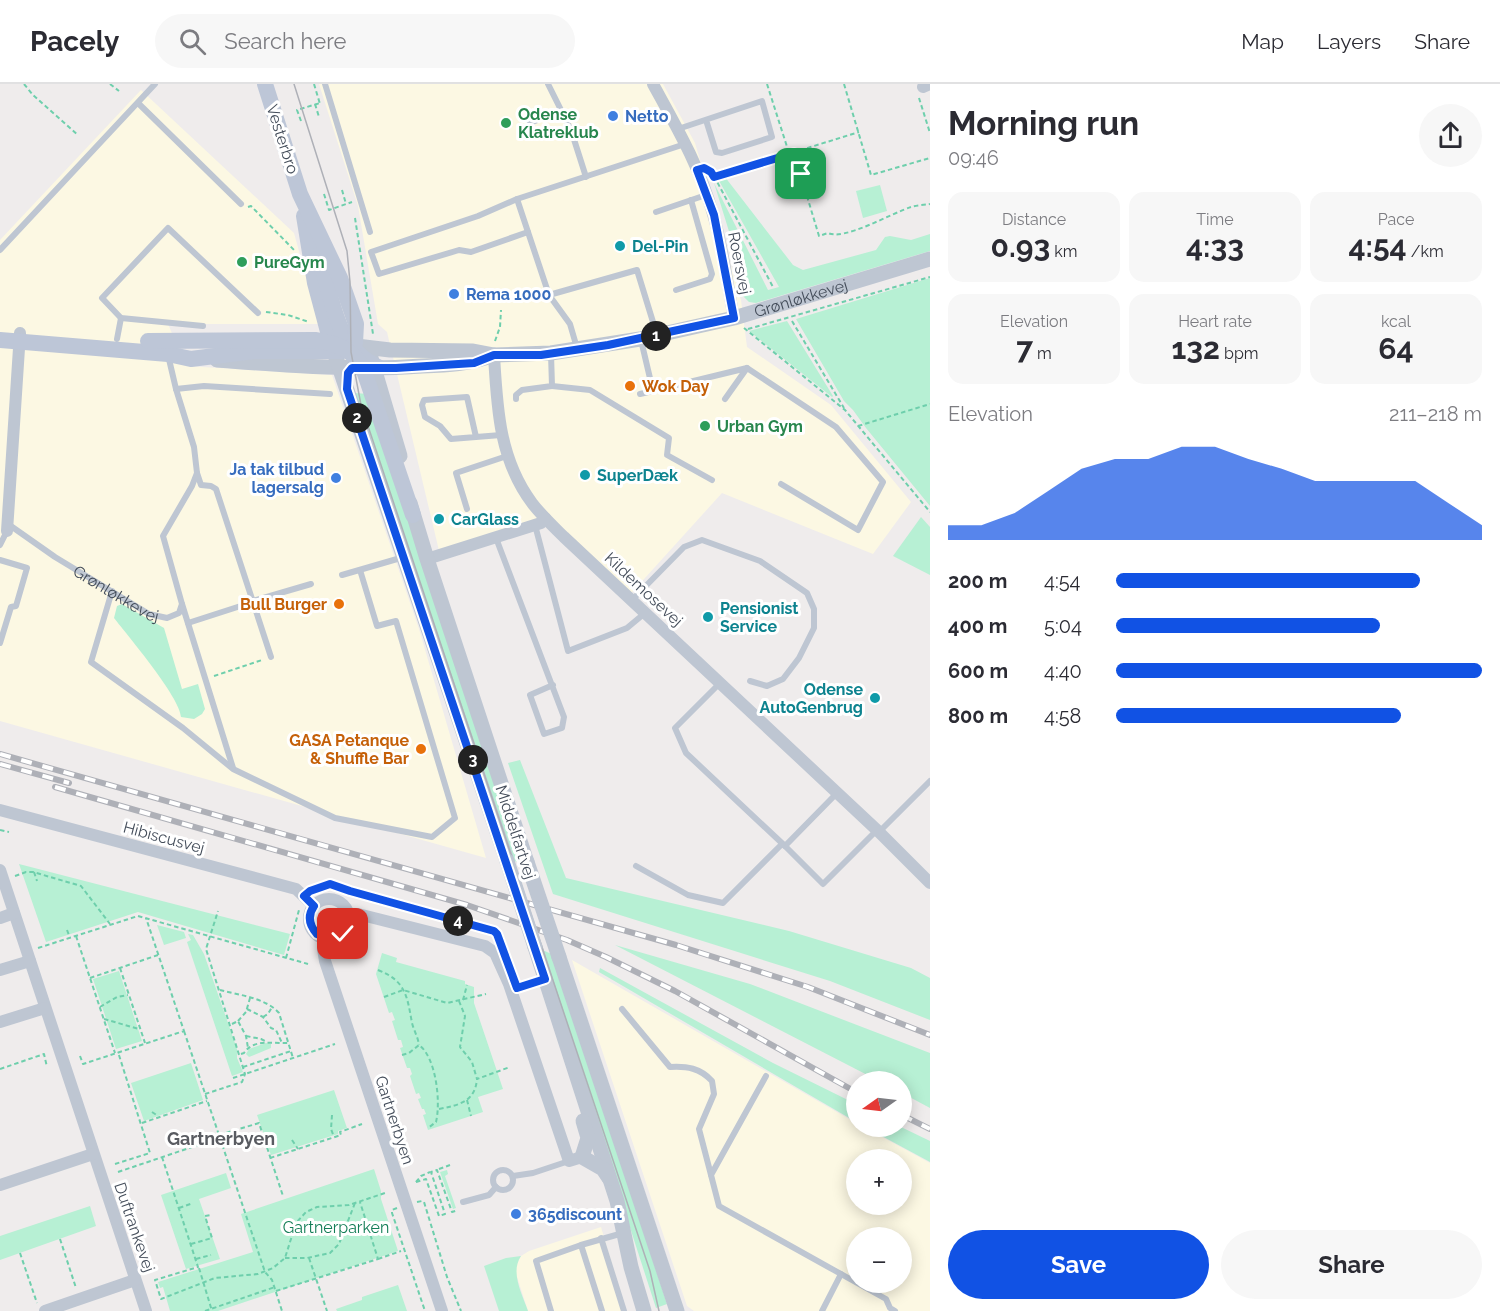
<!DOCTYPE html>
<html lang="en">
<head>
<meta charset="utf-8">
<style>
	:root { --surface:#fff; --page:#f7f7f7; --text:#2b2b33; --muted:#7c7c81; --line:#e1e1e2; --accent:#1152e4 }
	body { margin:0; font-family:Raleway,sans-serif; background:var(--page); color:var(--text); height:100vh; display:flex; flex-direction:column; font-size:22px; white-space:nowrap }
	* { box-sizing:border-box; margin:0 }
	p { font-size:20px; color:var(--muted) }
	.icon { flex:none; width:33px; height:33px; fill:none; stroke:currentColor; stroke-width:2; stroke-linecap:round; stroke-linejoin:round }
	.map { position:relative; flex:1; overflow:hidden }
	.drawer { display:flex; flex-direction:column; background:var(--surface); width:570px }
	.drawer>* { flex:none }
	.needle { width:39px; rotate:256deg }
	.controls { position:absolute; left:846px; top:987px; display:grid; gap:12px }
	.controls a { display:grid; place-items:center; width:66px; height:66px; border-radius:50%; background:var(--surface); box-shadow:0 3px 15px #0003; font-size:30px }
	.pin { position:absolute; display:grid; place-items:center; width:51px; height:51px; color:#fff; margin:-26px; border-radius:12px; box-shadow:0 3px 9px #0006 }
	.km { position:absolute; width:30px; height:30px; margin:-15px; border-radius:50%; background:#222; color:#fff; font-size:16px; line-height:30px; text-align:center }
	.round { display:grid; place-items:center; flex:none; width:63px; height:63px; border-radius:32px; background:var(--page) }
	.head { display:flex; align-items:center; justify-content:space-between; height:102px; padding:0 18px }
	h1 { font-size:33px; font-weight:700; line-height:45px }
	.stats { display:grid; grid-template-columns:repeat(3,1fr); gap:9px; height:102px; padding:6px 18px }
	.stats div { display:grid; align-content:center; border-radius:15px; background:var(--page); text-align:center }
	.stats b { font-size:30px; font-weight:700 }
	.stats small { font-size:16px; font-weight:400 }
	.stats p { font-size:16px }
	.chart { height:168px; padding:12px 18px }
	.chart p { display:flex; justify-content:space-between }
	.chart svg { width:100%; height:108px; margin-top:6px; fill:var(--accent); opacity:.7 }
	.primary-button { display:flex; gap:12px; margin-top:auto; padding:12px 18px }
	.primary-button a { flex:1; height:69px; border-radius:36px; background:var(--accent); color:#fff; font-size:24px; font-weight:700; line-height:69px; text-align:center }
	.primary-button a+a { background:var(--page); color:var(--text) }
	ul { padding:0 18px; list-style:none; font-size:20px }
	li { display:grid; grid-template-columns:96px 72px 1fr; align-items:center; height:45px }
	li i { height:15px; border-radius:8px; background:var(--accent) }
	header { display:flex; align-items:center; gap:36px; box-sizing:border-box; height:84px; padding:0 30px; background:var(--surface); border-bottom:2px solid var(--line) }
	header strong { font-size:28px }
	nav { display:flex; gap:33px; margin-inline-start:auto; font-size:21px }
	.search { width:420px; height:54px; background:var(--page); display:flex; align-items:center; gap:15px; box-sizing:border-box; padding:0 21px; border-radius:33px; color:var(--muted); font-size:22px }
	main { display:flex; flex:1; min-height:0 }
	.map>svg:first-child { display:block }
</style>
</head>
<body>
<header>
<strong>Pacely</strong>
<div class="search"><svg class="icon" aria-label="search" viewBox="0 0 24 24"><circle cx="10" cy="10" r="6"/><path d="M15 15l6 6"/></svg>Search here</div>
<nav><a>Map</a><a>Layers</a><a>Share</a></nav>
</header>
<main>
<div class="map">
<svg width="930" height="1227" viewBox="0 0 930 1227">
	<rect width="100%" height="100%" fill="#efecec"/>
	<g fill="#fcf8e3" fill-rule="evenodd">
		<polygon points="319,0 663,0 695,59 741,216 747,263 831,321 911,418 873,470 722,409 625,516 548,442 441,475 387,248 378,240 358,122"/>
		<polygon points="141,6 294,149 319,240 168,240 186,282 332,291 419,545 486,774 0,637 0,156"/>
		<path d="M572,876L856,1039V1042L864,1043L930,1079V1227H694L687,1222ZM856,1076H902V1120H856ZM856,1154H902V1198H856Z"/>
		<polygon points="601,1143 626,1227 528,1227 516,1190 516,1182 521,1172 529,1167"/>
	</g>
	<g fill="#b7f0d4">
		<polygon points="725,93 793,181 803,186 876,166 885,153 890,152 911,156 930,150 930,167 756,219 749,218 742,211 732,157 714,99 768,206 779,203 718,95"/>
		<polygon points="880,101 887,127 863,134 856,107"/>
		<polygon points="930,194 930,422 866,344 853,326 844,317 796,235"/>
		<polygon points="787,237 833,312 832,313 749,247"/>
		<polygon points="354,309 369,310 523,778 510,777"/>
		<polygon points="921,433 930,443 930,491 893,472"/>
		<path d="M122,520L164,544L182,605L198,600L205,625L202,630L194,635L181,633C180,613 128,552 114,534L117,522Z"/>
		<polygon points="520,676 566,794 789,847 911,884 930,894 930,936 830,897 553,810 508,679"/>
		<polygon points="19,780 290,850 284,871 138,828 46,858"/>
		<circle cx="330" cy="834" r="9"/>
		<polygon points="157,841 184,848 186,854 164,861"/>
		<polygon points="188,850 193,851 204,870 237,965 237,974 243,988 232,992 187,858 191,856"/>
		<polygon points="615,861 750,900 930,969 930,1024 902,1009 902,998 879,997"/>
		<polygon points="540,865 554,871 667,1220 656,1224"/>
		<polygon points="382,869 397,874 396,878 465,897 465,900 474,903 474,919 503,1005 478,1013 483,1028 428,1046 423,1031 426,1030 424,1025 422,1025 418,1015 421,1014 419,1009 416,1010 410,992 412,990 410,984 407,984 400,964 403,963 401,956 398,956 392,937 395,936 392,928 389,929 376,890"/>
		<polygon points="600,884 773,979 856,1020 856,1038 599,888"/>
		<polygon points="119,887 142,957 116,965 93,895"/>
		<polygon points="266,959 271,960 271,964 249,973 246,970 249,965"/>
		<polygon points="191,979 203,1016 144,1037 131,999"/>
		<polygon points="334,1006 347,1044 338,1047 338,1050 271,1071 257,1031"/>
		<polygon points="865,1043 901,1043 930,1057 930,1078"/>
		<polygon points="374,1085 381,1107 381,1115 398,1167 218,1227 170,1227 163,1203 160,1204 158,1198 253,1168 241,1130"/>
		<polygon points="447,1086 448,1090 445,1092 456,1124 453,1125 440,1088"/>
		<polygon points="226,1089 231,1104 199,1115 220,1175 186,1185 161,1111"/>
		<polygon points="90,1122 96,1142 0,1176 0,1152"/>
		<path d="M521,1172C510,1188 522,1210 528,1227H499L484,1182L506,1174Z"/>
		<polygon points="398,1201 407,1227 337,1227 336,1225 362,1216 362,1213"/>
	</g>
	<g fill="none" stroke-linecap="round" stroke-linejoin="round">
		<g stroke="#6ecfac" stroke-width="2" stroke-dasharray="4.5 3" stroke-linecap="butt">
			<polyline points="24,0 33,11 78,51"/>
			<polyline points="110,0 119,7"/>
			<polyline points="314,0 320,20"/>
			<polyline points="767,0 789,69"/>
			<polyline points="844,0 871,91 930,74"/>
			<polyline points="919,14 930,49"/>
			<polyline points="315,20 319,33"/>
			<polyline points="301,37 297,26 320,19"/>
			<path d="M794,69L819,152L828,149C844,157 892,129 911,123C917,121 924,121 930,120"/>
			<polyline points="714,92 773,203"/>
			<polyline points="714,93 859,48"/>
			<polyline points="342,106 346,120"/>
			<polyline points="324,110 329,126 352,118"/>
			<polyline points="248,123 251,122 295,167"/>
			<polyline points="355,134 373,250"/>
			<polyline points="266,228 288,231 309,238"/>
			<polyline points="792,237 844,324"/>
			<polyline points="744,244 845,326 930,428"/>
			<polyline points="748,245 930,193"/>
			<polyline points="495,257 500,243 501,226"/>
			<polyline points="858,342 930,320"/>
			<polyline points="214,592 262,576"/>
			<polyline points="0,746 9,748"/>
			<polyline points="34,788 37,797"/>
			<polyline points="15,792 26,788 33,788 81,802 110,840"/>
			<polyline points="314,805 330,800 350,807 494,847 500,858"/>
			<polyline points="67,846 70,854"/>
			<polyline points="76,852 115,969"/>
			<polyline points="38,864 138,832 308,880"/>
			<polyline points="286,874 299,826"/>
			<polyline points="120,884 145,959"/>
			<path d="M378,886C406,897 407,912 412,939C414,947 418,953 419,961"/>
			<polyline points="90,894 158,871"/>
			<path d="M220,906C239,911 266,914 279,929L293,974"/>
			<polyline points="384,913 403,906 447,919 486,910"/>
			<polyline points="463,916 467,901"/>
			<polyline points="459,917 465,932 460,963 472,978 477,995 510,983"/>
			<polyline points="100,923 117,913 128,911"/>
			<polyline points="247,925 263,933 271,944 276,946 282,959"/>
			<polyline points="263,933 268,930 272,923"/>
			<polyline points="104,935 139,945"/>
			<polyline points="238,937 246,928 250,914"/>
			<polyline points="232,940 238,937 246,952 248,964"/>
			<polyline points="184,947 265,1188 272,1196 282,1227"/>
			<polyline points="246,952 261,955 265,957"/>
			<path d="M241,970L244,969C254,954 274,960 289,959"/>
			<path d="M402,971L409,969L419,961C436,973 441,1018 436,1038L428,1044"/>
			<polyline points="80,972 83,980 184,947 146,834"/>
			<polyline points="243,983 291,967"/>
			<polyline points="0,985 44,970 47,983"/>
			<polyline points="233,994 335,960"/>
			<polyline points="205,1010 242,998 245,990 206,865 218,827"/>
			<polyline points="467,1016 471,1032"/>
			<path d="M439,1025C459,1021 475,1018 477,995"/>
			<polyline points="152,1028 158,1032"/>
			<polyline points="332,1031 331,1045 334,1053"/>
			<polyline points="142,1039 207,1017"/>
			<polyline points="219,1051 259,1039 283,1112"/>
			<polyline points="292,1056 298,1065"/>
			<polyline points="162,1073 198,1183 155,1196 161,1215 215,1194 258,1190 273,1184 285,1174 296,1139 306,1128 317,1123 349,1121 385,1109"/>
			<polyline points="270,1074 341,1051 340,1048 362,1040"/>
			<polyline points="115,1080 150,1069 118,968"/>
			<polyline points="439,1085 450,1081"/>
			<polyline points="118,1088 219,1054"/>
			<polyline points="416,1098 426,1095 439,1132 445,1130 431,1088 437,1086 452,1128 458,1126"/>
			<polyline points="416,1098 421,1092 430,1088"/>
			<polyline points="417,1118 422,1117 424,1118 447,1193 461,1227"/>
			<polyline points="179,1124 193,1119"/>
			<polyline points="397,1124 392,1126 392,1129 425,1227"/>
			<polyline points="60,1155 76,1204"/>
			<polyline points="191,1160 212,1154 205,1132 211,1131"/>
			<polyline points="20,1169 37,1219"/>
			<polyline points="285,1174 307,1174 330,1169 339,1160 355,1119"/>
			<polyline points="309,1174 327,1227"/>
			<polyline points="196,1175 211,1171"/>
			<polyline points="378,1175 401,1167"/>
			<polyline points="199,1184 212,1227"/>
			<polyline points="276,1207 378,1175 360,1118"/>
			<polyline points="205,1227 275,1203"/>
		</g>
		<g stroke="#bec6d2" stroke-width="6">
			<polyline points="325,0 370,148"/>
			<polyline points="548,0 571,46 586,93"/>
			<polyline points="138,19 241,120"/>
			<polyline points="530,39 560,27"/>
			<polyline points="678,45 762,17 772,53 722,69 716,68 706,36"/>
			<polyline points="517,115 549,211 570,240 577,264"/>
			<polyline points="656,128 706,111"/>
			<polyline points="528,148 471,168 459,166 379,190 371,168 478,132 517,115 685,60"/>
			<polyline points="0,166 155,0"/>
			<polyline points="676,206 710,195 712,190 691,116"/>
			<polyline points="549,211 637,186 657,251"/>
			<polyline points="203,242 121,234 102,214 168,144 258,229"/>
			<polyline points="117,255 121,234"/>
			<polyline points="641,256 653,307"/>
			<polyline points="747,284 836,343 883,398 858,446 781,400"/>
			<polyline points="552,302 590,306 669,354 667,371 712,396"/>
			<polyline points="176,305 204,302 330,310"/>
			<polyline points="640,310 747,284 725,315"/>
			<polyline points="516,315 516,311 522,306 552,302 551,270"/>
			<polyline points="476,353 467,313 424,316 422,321 425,333 440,342 451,355 501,351"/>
			<polyline points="197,389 201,401 211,402 216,405 271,573"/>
			<polyline points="467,425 456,389 507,372"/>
			<path id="s1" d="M8,440L55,473L149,530L167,534L179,529L182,520L163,452L192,402L197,389L194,363L176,305L168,271"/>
			<polyline points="535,441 568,567 627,544 645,529"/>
			<polyline points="496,454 564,633 562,644 544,650 530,611 553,601"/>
			<polyline points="0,461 7,447"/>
			<polyline points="0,476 27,484 16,522 11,523 0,559"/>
			<polyline points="342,491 404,473"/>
			<polyline points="112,507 91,578 183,644 233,685 335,734 432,753 455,734 396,537 377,542 360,486"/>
			<polyline points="632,516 684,463 702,456 760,477 807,509 814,525 814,544 799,574 783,595 767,602 750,597"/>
			<polyline points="253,517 311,500"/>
			<polyline points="182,520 233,684"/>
			<polyline points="188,539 253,518"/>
			<polyline points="720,599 675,644 686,669 785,762"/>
			<polyline points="837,709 785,762 823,800 877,746"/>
			<polyline points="879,748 930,697"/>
			<polyline points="636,782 688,811 723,819 782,760"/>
			<path d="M622,925L670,983C687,982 700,984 712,997L714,1010L699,1045L711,1091"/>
			<polyline points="766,992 711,1091 719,1122 841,1190 822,1227"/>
			<circle cx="503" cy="1096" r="10"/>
			<polyline points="513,1092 533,1089 569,1077"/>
			<polyline points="463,1118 489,1111 496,1103"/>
			<polyline points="601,1154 624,1227"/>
			<polyline points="841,1190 886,1215 890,1224 895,1227"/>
			<polyline points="551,1227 536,1177 581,1161"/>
			<polyline points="602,1227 581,1161 623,1149"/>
		</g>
		<g stroke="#bec6d2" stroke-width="12">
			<path d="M653,0C676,42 700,83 713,130C723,163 727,200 734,234"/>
			<polyline points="923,3 930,0"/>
			<path d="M494,271C497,323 499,375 532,419C541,431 553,442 564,453L879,748L930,799"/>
			<polyline points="7,447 20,249"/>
			<polyline points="427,475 541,439 545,434"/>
			<polyline points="0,726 296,805 314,822"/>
			<polyline points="0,786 146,1227"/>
			<circle cx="329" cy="835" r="20"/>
			<polyline points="349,831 358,830 485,862 495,869 509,900 569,1077 582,1073"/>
			<polyline points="0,834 14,829"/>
			<polyline points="326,854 323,865 325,877 442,1227"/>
			<polyline points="0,886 30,877"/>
			<polyline points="0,938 45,924"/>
			<polyline points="0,1101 93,1070"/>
			<polyline points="45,1227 135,1196"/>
		</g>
		<g stroke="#bec6d2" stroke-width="15">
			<polyline points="371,274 400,372"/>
			<path d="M217,276C285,281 354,287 422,282C448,281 470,280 494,271"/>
			<polyline points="410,419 427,475 527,778"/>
			<path id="s2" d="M507,777L331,259L390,266L473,267L494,271L551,269L640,255L734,234L930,175"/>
			<polyline points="535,863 617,1117 631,1183 644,1227"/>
			<polyline points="559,873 677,1227"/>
			<polyline points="583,1037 588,1054 582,1073 603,1085 609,1094"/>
		</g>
		<g stroke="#bdc6d7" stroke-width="16">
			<polyline points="304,132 315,199 331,259"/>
			<path d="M319,171C333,214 334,264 380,284"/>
			<polyline points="0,256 168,270 191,275 254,267 342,267 347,266 355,259 356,240 340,194 300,110 265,0"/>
			<path d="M148,257L315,256C335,259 353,265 363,284L413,431"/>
		</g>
		<polyline stroke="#aeb0b7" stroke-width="1.5" points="294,0 347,167 350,198 351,268 361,321 650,1187 659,1227"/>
		<g stroke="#aeb0b7" stroke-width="6">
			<g id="rail">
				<polyline points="0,670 676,861 808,903 930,951"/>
				<polyline points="0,680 69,699"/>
				<polyline points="55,703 467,821 567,856 606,873 675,907 856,1008"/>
				<polyline points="902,1031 930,1045"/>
			</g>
		</g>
		<use href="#rail" stroke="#fff" stroke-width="4" stroke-dasharray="11" stroke-linecap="butt"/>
		<g stroke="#bec6d2" stroke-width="15">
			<polyline points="507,777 535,863"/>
			<polyline points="527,778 559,873"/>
		</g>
	</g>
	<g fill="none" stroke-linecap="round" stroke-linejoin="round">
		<g stroke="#fff" stroke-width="12">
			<path id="route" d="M343,850L330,855L317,850C309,841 307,832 314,822L304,812L310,807L330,800L350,807L494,847L497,850L517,904L545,895L347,305L348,289L352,284H396L474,279L494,271H541L608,261L734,234L714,131L697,86L704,84L711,88L714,93L794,69L801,90"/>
		</g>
		<use href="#route" stroke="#1152e4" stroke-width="8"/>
	</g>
	<g fill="#3f7fe0" stroke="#fff" stroke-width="2">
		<circle cx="613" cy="32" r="6"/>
		<circle cx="454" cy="210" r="6"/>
		<circle cx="336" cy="394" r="6"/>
		<circle cx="516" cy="1130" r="6"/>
	</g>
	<g fill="#2e9e5b" stroke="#fff" stroke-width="2">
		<circle cx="506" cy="39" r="6"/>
		<circle cx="242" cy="178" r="6"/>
		<circle cx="705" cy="342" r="6"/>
	</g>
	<g fill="#0f9aa8" stroke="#fff" stroke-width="2">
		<circle cx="620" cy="162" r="6"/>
		<circle cx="585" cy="391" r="6"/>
		<circle cx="439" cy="435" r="6"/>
		<circle cx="708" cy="533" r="6"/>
		<circle cx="875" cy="614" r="6"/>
	</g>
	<g fill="#e8710a" stroke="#fff" stroke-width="2">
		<circle cx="630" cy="302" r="6"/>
		<circle cx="339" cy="520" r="6"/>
		<circle cx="421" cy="665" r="6"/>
	</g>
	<g text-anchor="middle" stroke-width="6" stroke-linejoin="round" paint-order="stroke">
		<g font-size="16" font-weight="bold" fill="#27864d" stroke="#fff" text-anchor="start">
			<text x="518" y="36">Odense<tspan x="518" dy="18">Klatreklub</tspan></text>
			<text x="254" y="184">PureGym</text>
			<text x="717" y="348">Urban Gym</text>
		</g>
		<g font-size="16" font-weight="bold" fill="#366cbe" stroke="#fff" text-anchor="start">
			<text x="625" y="38">Netto</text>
			<text x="466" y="216">Rema 1000</text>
			<text x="324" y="391" text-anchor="end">Ja tak tilbud<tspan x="324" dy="18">lagersalg</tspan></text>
			<text x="528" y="1136">365discount</text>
		</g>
		<g font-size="16" fill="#444d5a" stroke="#fff">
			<text transform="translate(283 55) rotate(72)" y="6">Vesterbro</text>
			<text transform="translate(740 179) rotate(79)" y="6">Roersvej</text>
			<text dy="6" stroke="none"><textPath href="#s2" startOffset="1024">Grønløkkevej</textPath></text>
			<text transform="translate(644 505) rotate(43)" y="6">Kildemosevej</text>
			<text dy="6" stroke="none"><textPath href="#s1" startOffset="129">Grønløkkevej</textPath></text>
			<text transform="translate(516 748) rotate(72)" y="6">Middelfartvej</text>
			<text transform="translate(164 753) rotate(15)" y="6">Hibiscusvej</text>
			<text transform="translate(395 1036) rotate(72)" y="6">Gartnerbyen</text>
			<text transform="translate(135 1143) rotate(71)" y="6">Duftrankevej</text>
		</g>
		<g font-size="16" font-weight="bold" fill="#0d838f" stroke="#fff" text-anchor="start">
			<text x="632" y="168">Del-Pin</text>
			<text x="597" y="397">SuperDæk</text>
			<text x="451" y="441">CarGlass</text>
			<text x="720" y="530">Pensionist<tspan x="720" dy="18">Service</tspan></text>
			<text x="863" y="611" text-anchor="end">Odense<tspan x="863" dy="18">AutoGenbrug</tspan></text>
		</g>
		<g font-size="16" font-weight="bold" fill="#c56008" stroke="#fff" text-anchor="end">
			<text x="642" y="308" text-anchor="start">Wok Day</text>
			<text x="327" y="526">Bull Burger</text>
			<text x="409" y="662">GASA Petanque<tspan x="409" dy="18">&amp; Shuffle Bar</tspan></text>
		</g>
		<g font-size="16" fill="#127d56" stroke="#fff">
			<text x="336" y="1149">Gartnerparken</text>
		</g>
		<g font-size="18" font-weight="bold" fill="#595b61" stroke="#fff">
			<text x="221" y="1061">Gartnerbyen</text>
		</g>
	</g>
</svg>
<div class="controls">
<a><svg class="needle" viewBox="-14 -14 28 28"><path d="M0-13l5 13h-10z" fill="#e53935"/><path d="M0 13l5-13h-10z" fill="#7c7c81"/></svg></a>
<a>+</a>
<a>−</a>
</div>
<div class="pin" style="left:801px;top:90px;background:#1e9e55"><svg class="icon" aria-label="arrive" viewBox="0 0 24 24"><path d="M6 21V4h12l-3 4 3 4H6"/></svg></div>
<div class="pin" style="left:343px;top:850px;background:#d93025"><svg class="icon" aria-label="check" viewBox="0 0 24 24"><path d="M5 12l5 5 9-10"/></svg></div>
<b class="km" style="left:656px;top:252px">1</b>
<b class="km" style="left:357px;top:334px">2</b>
<b class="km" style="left:473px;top:676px">3</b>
<b class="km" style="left:458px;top:837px">4</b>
</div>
<section class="drawer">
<div class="head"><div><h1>Morning run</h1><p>09:46</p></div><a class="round"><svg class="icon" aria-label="share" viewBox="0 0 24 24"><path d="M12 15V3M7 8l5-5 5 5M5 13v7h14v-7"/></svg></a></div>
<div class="stats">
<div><p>Distance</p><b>0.93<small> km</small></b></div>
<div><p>Time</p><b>4:33</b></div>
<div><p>Pace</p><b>4:54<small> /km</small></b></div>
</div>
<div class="stats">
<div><p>Elevation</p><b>7<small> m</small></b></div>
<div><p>Heart rate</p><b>132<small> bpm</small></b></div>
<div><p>kcal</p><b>64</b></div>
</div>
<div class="chart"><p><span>Elevation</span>211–218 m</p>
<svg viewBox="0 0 160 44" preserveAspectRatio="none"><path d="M0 44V38L10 38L20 33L30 24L40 15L50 11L60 11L70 6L80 6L90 11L100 15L110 20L120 20L130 20L140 20L150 29L160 38V44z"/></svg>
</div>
<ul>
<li><b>200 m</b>4:54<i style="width:83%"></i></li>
<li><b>400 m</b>5:04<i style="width:72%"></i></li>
<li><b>600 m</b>4:40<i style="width:100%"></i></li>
<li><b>800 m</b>4:58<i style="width:78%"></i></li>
</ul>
<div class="primary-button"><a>Save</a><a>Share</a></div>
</section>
</main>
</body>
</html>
